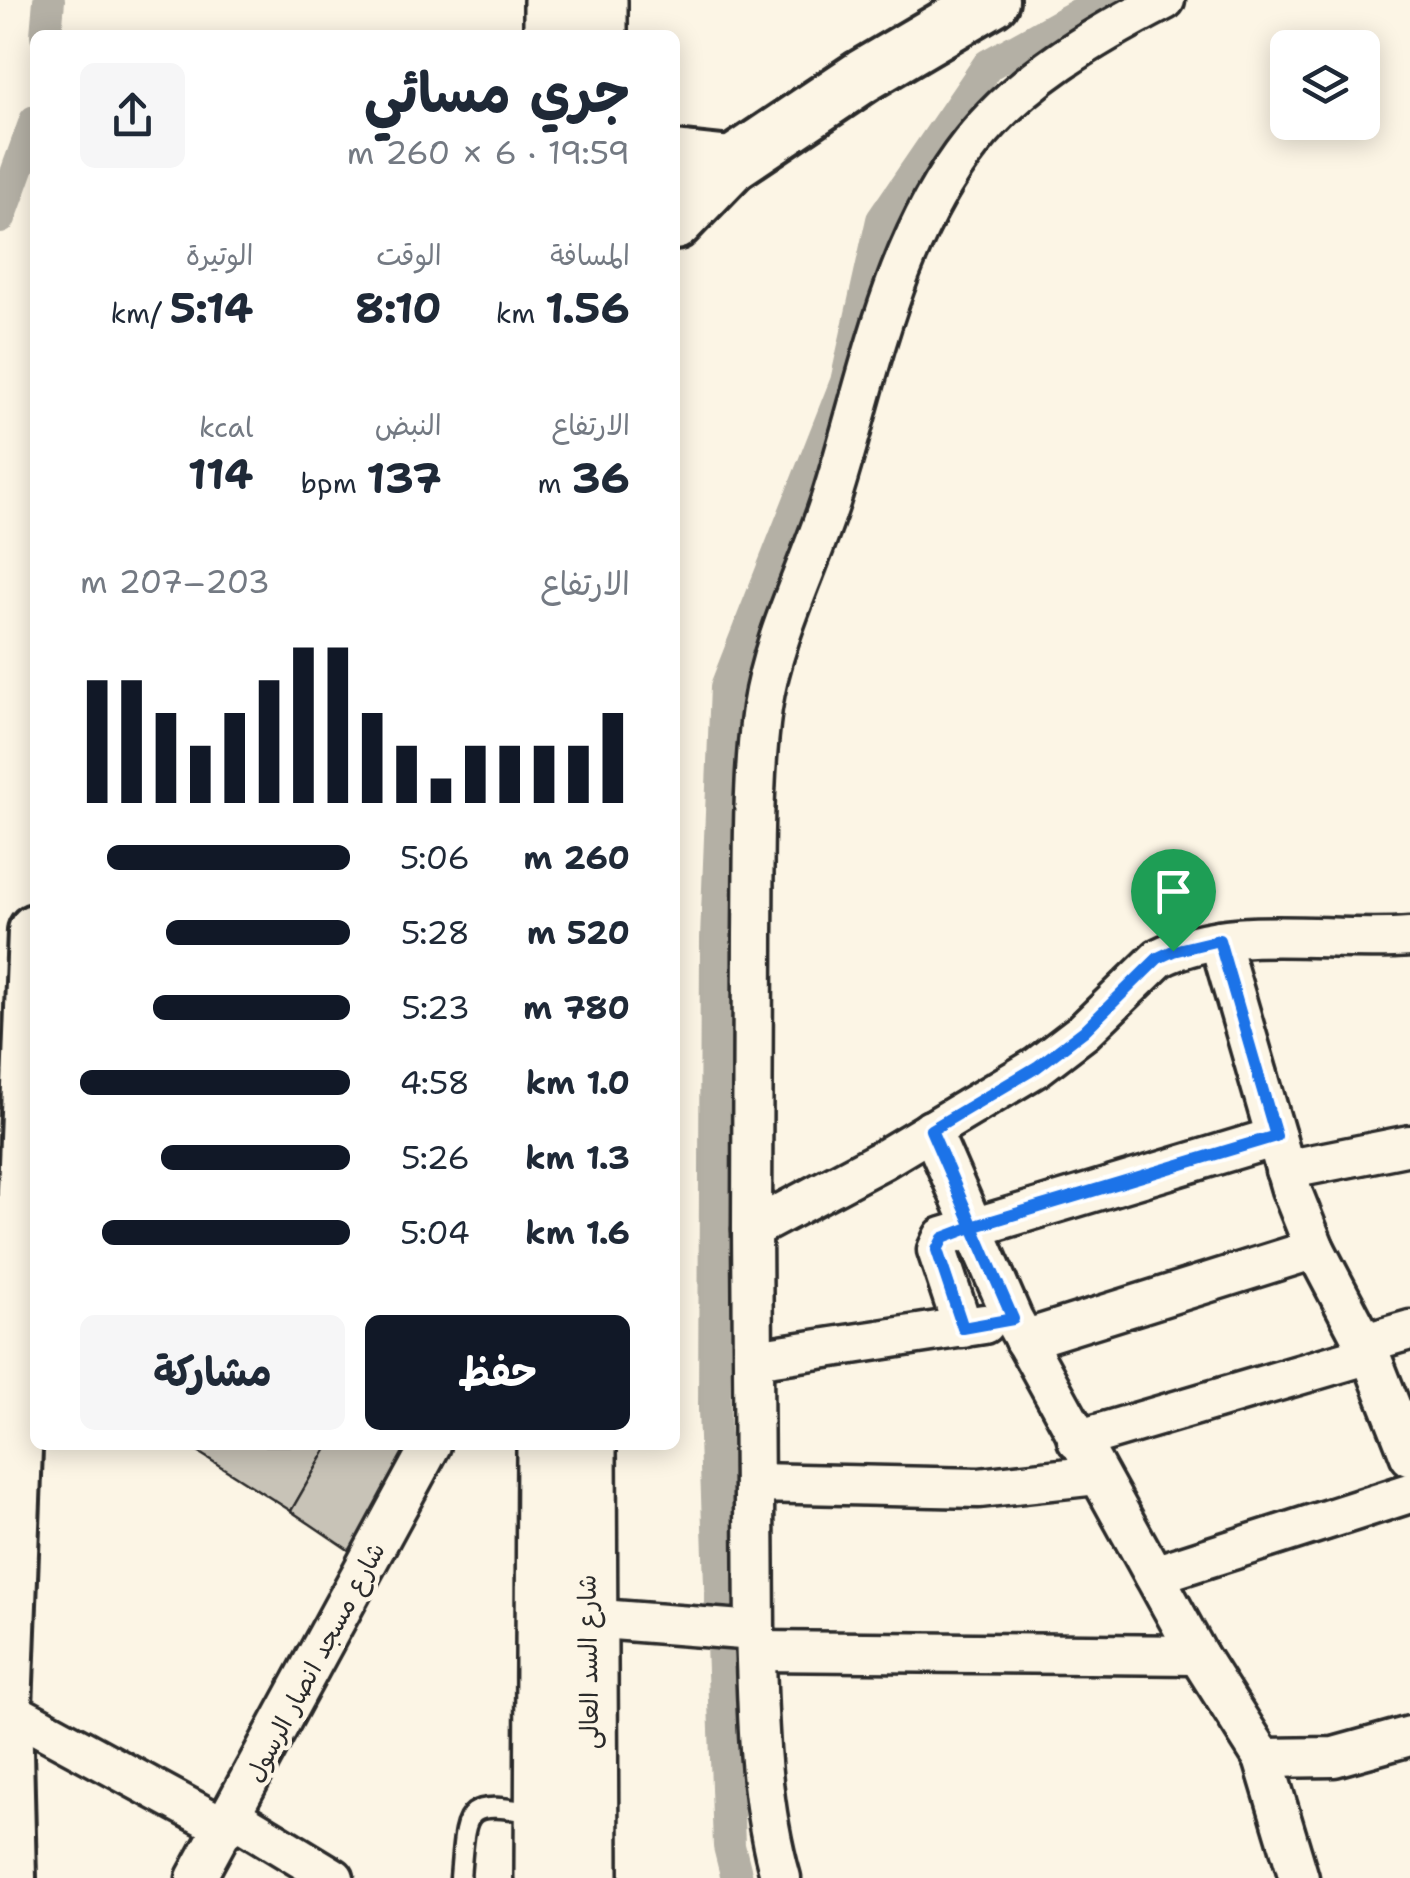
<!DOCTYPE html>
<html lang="ar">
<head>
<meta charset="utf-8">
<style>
	:root { --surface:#fff; --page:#f6f6f7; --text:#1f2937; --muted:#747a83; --accent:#111827 }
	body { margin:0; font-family:"Shantell Sans","Playpen Sans Arabic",sans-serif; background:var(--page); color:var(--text); direction:rtl; height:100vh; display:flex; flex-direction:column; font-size:38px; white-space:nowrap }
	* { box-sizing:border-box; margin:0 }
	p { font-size:32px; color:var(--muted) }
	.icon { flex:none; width:55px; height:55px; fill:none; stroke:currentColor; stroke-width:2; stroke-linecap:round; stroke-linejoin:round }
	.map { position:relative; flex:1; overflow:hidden; direction:ltr }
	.panel { position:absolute; left:30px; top:30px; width:650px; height:1420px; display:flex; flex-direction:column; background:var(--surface); border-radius:15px; box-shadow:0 5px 25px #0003; direction:rtl }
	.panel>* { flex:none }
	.fabs { position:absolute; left:1270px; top:30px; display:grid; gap:20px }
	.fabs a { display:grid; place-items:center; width:110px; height:110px; border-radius:15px; background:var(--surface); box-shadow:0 5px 25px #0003; font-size:50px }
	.pin { position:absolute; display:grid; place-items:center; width:85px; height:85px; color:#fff; margin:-102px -42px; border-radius:50% 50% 50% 0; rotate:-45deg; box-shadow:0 0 10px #0007 }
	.pin .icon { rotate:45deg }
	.round { display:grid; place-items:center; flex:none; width:105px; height:105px; border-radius:15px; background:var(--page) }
	.overview { display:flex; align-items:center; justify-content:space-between; height:170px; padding:0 50px }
	h1 { font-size:55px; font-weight:700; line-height:75px }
	.figures { display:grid; grid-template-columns:repeat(3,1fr); gap:15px; height:170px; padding:10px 50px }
	.figures div { display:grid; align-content:center }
	.figures b { font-size:42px; font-weight:700 }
	.figures small { font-size:28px; font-weight:400 }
	.figures p { font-size:28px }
	.chart { height:280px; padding:20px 50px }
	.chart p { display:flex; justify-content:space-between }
	.chart svg { width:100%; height:180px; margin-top:10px; stroke:var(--accent); stroke-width:6 }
	.button { display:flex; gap:20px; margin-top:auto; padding:20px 50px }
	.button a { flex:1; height:115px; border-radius:15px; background:var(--accent); color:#fff; font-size:40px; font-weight:700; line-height:115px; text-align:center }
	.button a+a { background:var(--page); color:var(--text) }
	ul { padding:0 50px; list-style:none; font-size:32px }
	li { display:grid; grid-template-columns:160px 120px 1fr; align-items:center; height:75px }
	li i { height:25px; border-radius:12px; background:var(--accent) }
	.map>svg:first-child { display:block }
</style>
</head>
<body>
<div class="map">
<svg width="1410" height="1878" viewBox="0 0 1410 1878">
	<rect width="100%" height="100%" fill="#fcf5e5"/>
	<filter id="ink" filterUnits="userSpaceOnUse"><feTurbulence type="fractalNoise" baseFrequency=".01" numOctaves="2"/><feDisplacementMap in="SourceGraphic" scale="20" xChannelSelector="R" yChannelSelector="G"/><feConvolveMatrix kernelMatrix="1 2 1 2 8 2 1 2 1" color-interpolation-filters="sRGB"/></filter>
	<g filter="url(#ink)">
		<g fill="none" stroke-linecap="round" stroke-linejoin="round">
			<g stroke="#b4b0a5" stroke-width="32">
				<polyline points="46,35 49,0"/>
				<polyline points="0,218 35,121"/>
				<polyline points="737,1878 729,1846 714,1409 716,939 726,687 846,382 882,220 988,65 1104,0"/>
			</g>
		</g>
		<g fill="#c8c3b7" stroke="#2b2b2b" stroke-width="2.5">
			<polygon points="221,1445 329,1445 291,1511 198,1452"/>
			<polygon points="329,1445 413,1445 350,1551 291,1511"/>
		</g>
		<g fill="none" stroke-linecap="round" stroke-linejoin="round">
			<g stroke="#2b2b2b" stroke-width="25">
				<path id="lane" d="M460,1878C466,1805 463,1801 538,1813"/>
			</g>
			<g stroke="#2b2b2b" stroke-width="45">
				<g id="street">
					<polyline points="1219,940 1291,1189 1315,1249 1370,1354 1410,1456"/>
					<polyline points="931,1130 1013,1319 1198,1655 1263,1758 1334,1757 1410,1736"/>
					<polyline points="1285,1170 1410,1145"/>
					<path d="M752,1229C752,1131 753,1033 753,934C754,859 752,782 762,708C773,635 809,568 831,499C869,379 891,244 971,143C1021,79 1095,36 1165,0"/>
					<polyline points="963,1328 937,1250 943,1237 1276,1137"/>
					<polyline points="1024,1340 1315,1249"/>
					<polyline points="1365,1343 1410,1330"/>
					<polyline points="754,1359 984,1324"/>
					<polyline points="1077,1440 1370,1354"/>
					<polyline points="755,1483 979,1488 1097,1475"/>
					<polyline points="1154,1575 1410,1493"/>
					<path d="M587,1618L755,1631L752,1229L882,1160L1037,1067L1084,1031L1159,958C1233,921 1329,944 1410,937"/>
					<path d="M755,1631C758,1714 758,1798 781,1878"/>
					<polyline points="756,1651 1198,1655"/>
					<polyline points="5,1708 226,1828"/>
					<polyline points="1263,1758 1299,1878"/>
					<polyline points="232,1816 334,1878"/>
					<polyline points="196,1878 431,1445"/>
				</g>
			</g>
			<g stroke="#2b2b2b" stroke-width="60">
				<g id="secondary">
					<polyline points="675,158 732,164"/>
					<polyline points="675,223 732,164 863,76 992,0"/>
					<polyline points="9,1878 5,1708 35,931"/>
				</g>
			</g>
			<g stroke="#2b2b2b" stroke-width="62">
				<g id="primary">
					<polyline points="552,35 552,0"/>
					<polyline points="599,35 599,0"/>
					<polyline points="588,1445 590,1878"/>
					<polyline points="543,1878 545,1445"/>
				</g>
			</g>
			<use href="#lane" stroke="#fcf5e5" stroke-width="18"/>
			<use href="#street" stroke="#fcf5e5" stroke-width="38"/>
			<use href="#secondary" stroke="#fcf5e5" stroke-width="52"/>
			<use href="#primary" stroke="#fcf5e5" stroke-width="55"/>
		</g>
	</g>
	<g fill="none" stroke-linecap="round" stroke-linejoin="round" filter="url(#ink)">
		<g stroke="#fff" stroke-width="20">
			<polyline id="route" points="1173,951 1158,958 1084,1031 1037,1067 931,1130 1013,1319 963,1328 937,1250 943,1238 972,1227 1276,1136 1219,940 1173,951"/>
		</g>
		<use href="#route" stroke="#1a73e8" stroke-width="12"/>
	</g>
	<g text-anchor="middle" stroke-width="9" stroke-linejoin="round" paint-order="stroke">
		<g font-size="25" fill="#2b2b2b" stroke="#fcf5e5">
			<text transform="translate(315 1662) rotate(-62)" y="9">شارع مسجد انصار الرسول</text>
			<text transform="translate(588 1662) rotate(-91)" y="9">شارع السد العالى</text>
		</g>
	</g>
</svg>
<div class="fabs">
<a><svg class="icon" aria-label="layers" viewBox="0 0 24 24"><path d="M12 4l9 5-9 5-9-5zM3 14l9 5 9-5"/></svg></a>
</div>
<div class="pin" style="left:1173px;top:951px;background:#1e9e55"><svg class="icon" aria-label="arrive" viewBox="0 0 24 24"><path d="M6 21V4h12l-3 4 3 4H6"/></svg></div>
<section class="panel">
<div class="overview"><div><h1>جري مسائي</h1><p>19:59 · 6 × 260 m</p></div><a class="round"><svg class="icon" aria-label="share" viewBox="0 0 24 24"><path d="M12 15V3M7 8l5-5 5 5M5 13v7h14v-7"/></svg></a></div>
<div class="figures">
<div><p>المسافة</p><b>1.56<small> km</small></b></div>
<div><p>الوقت</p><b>8:10</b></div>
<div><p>الوتيرة</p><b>5:14<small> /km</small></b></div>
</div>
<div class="figures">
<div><p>الارتفاع</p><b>36<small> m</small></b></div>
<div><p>النبض</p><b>137<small> bpm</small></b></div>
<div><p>kcal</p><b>114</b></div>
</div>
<div class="chart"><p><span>الارتفاع</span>203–207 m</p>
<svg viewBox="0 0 160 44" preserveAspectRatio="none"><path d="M5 44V14M15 44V14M25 44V22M35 44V30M45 44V22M55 44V14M65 44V6M75 44V6M85 44V22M95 44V30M105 44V38M115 44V30M125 44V30M135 44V30M145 44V30M155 44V22"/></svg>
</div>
<ul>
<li><b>260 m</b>5:06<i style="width:90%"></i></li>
<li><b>520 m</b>5:28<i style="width:68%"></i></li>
<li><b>780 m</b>5:23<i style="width:73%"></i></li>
<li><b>1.0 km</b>4:58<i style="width:100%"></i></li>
<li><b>1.3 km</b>5:26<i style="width:70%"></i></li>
<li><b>1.6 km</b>5:04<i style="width:92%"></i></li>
</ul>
<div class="button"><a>حفظ</a><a>مشاركة</a></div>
</section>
</div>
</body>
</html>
